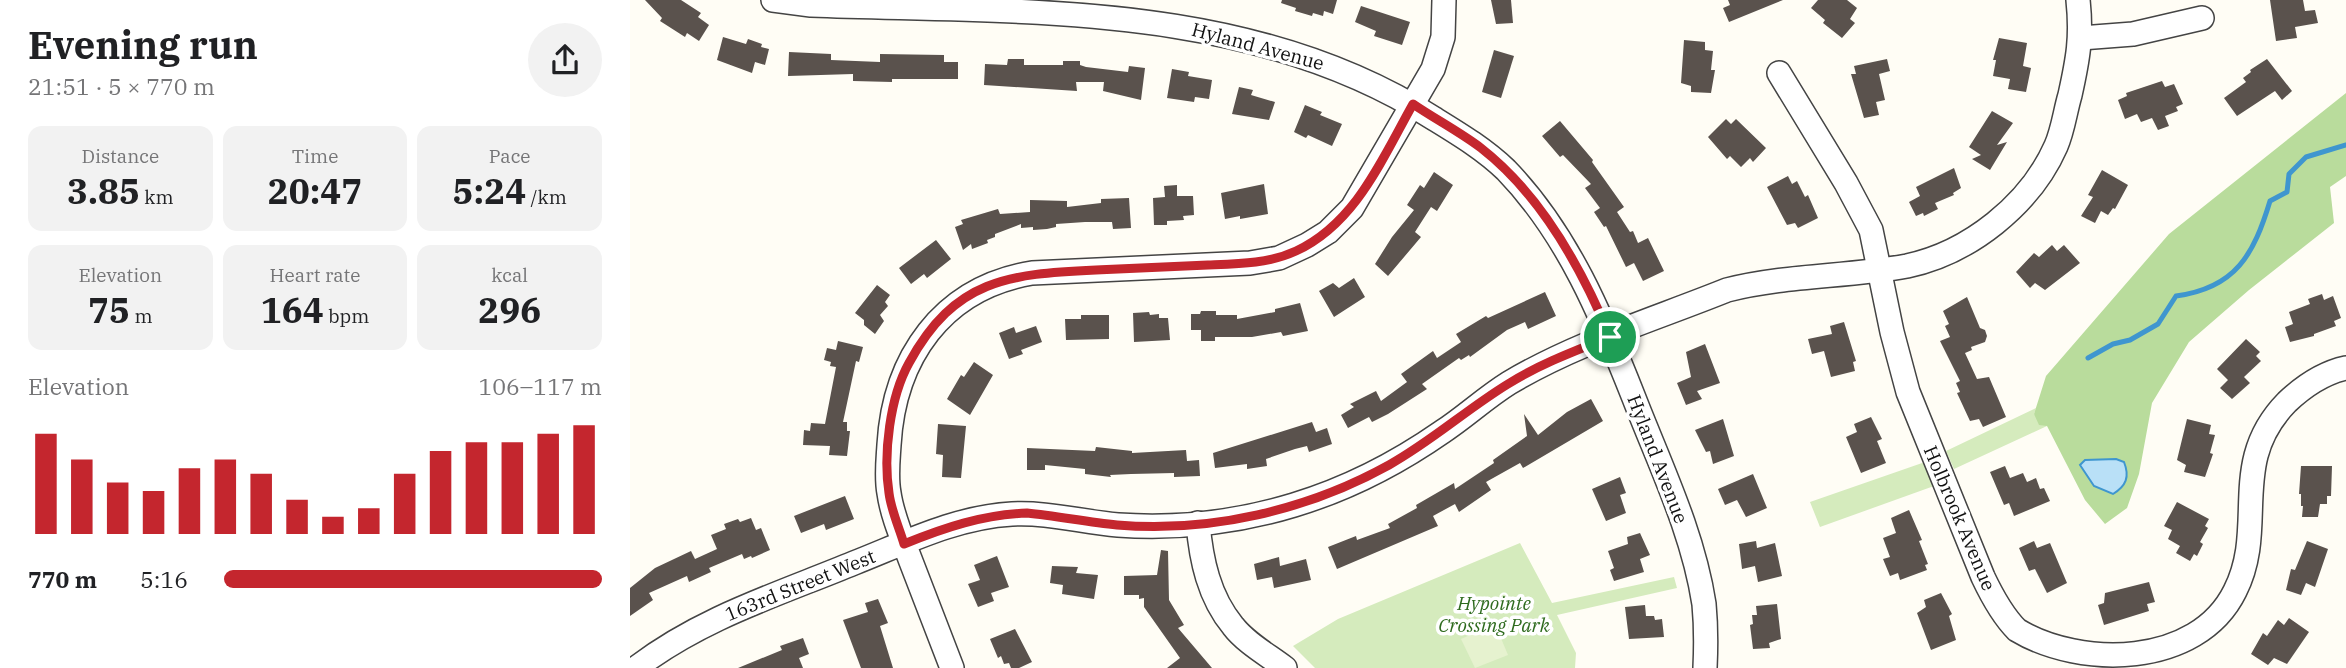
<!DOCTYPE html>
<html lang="en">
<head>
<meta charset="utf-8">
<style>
	:root { --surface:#fff; --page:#f2f2f2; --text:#202124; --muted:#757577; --accent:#c4262e }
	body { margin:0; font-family:"IBM Plex Serif",serif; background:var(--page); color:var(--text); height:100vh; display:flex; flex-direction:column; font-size:26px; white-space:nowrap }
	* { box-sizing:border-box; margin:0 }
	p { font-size:23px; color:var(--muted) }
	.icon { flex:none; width:38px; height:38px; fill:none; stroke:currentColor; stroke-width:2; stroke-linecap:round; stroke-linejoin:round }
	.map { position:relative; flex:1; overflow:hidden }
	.details { display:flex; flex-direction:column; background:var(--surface); width:630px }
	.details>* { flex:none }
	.pin { position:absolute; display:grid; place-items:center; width:60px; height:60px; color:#fff; margin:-30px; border:4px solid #fff; border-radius:50%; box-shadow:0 2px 7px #0007 }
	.round { display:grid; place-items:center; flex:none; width:74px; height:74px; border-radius:37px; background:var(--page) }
	.overview { display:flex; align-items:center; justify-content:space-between; height:119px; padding:0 28px }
	h1 { font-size:38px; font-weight:800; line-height:52px }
	.metrics { display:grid; grid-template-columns:repeat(3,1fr); gap:10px; height:119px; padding:7px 28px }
	.metrics div { display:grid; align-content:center; border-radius:14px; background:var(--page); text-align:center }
	.metrics b { font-size:35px; font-weight:800 }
	.metrics small { font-size:19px; font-weight:400 }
	.metrics p { font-size:19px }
	.chart { height:196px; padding:14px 28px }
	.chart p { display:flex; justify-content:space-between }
	.chart svg { width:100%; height:126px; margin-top:7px; stroke:var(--accent); stroke-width:6 }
	ul { padding:0 28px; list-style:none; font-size:23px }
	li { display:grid; grid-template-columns:112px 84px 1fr; align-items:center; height:52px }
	li i { height:18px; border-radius:9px; background:var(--accent) }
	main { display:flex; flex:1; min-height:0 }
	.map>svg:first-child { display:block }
</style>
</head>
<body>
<main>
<section class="details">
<div class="overview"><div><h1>Evening run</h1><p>21:51 · 5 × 770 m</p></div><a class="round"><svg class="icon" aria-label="share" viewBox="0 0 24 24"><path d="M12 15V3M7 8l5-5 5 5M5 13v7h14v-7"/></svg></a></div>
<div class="metrics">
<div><p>Distance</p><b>3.85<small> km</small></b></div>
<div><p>Time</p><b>20:47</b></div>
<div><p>Pace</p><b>5:24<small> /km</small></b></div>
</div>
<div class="metrics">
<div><p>Elevation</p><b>75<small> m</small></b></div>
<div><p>Heart rate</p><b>164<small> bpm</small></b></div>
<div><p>kcal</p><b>296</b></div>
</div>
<div class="chart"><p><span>Elevation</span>106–117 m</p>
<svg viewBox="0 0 160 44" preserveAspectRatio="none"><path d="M5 44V9M15 44V18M25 44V26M35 44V29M45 44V21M55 44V18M65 44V23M75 44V32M85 44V38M95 44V35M105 44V23M115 44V15M125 44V12M135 44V12M145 44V9M155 44V6"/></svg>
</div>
<ul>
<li><b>770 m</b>5:16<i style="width:100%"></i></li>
</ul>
</section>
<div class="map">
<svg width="1716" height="668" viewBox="0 0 1716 668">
	<rect width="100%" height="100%" fill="#fffdf5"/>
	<g fill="#d5ebbd">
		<polygon points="1406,408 1404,414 1417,426 1324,469 1316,451"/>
		<polygon points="1295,462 1304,486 1190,527 1180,502"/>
		<polygon points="890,543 922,603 1044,577 1047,588 927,615 946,653 945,668 685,668 663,646 708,619"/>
	</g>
	<polygon fill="#b9dc9c" points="1716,93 1716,176 1700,187 1704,223 1619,290 1559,342 1522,403 1509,474 1497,508 1475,524 1455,500 1417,426 1409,425 1404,414 1416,376 1539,234"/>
	<polygon fill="#e6f2cf" points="865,624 878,655 845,668 831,639"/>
	<path fill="#b9e0f7" stroke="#3f96cf" stroke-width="2" d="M1486,459L1494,462C1500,477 1496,486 1483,494L1464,486L1450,465L1455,460Z"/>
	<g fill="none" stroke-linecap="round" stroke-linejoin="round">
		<path stroke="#3f96cf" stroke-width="5" d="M1458,358L1483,344L1500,340L1528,324L1546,296C1606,288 1624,254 1640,201L1657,192L1659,174L1676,157L1716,145"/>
	</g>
	<g fill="#5a524d">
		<polygon points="15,0 51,0 71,13 68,17 79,25 69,41 57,33 55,37 30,21 32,18"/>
		<polygon points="652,0 707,0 703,14 694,11 693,16 683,13 682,16 665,11 666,8 651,3"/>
		<polygon points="861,0 881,0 883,23 866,24"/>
		<polygon points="1098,0 1153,0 1099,22 1093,8 1100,5"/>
		<polygon points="1188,0 1217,0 1227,8 1220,19 1225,23 1212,38 1193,23 1195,20 1181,8"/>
		<polygon points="1640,0 1673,0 1675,11 1685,10 1688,23 1665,27 1667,38 1646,41"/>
		<polygon points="731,6 780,22 772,45 744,36 746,31 725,22"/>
		<polygon points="93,37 116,44 118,39 132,44 131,47 139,49 135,65 125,62 122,73 87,60"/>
		<polygon points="1369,38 1397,43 1393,66 1401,68 1396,92 1378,89 1380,79 1363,76 1366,60 1363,60"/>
		<polygon points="1054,40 1075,42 1075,50 1083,51 1081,70 1085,70 1081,93 1061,92 1061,86 1051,83"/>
		<polygon points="864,50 884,56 871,98 852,92"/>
		<polygon points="159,52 201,54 201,60 250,62 250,54 314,55 314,62 328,62 328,79 262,79 262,82 223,81 223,74 158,76"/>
		<polygon points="378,59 394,59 394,65 433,65 433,61 450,61 450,65 456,67 498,72 499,66 515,68 511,100 473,91 474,82 446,82 447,91 354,85 355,64 377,65"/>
		<polygon points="1257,59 1260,71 1249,74 1255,100 1246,102 1249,115 1234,118 1221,74 1226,74 1224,66"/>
		<polygon points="1637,59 1662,91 1652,100 1645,91 1607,116 1594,98 1616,82 1613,78 1621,72 1620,70"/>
		<polygon points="542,69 559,72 558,76 582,80 579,99 565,97 564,102 537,98"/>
		<polygon points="1532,81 1535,87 1544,84 1553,104 1546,107 1548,111 1535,116 1539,126 1528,130 1522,118 1511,122 1507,114 1495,119 1488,100 1497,96 1496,93"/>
		<polygon points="609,87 623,90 621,95 645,102 639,120 602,114"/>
		<polygon points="675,105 692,112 690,115 712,124 702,146 678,135 676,138 664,132"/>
		<polygon points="1362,111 1383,123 1367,145 1377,142 1360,170 1342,159 1351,155 1339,147"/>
		<polygon points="1096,119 1101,124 1106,119 1136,148 1123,162 1120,158 1111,167 1100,156 1097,159 1078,137"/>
		<polygon points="930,121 963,160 962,162 994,207 987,212 1000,232 1003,231 1008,243 1018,238 1034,271 1013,281 1004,263 996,267 976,226 974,227 964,212 970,208 955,188 961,184 933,155 930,157 912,136"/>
		<polygon points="1324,168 1331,188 1323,193 1324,195 1305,203 1308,209 1294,216 1293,213 1286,216 1279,202 1290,196 1286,187"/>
		<polygon points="1472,170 1498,185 1485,209 1483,208 1478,215 1471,211 1465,223 1451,216 1463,197 1458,195"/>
		<polygon points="804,172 823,185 807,211 801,207 785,232 791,237 758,276 745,264 762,237 784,210 777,205 790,185 794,188"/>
		<polygon points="1158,176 1162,184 1167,181 1175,197 1178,195 1188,218 1168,228 1165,223 1157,225 1137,187"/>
		<polygon points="634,184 638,214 610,219 610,216 595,219 591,193"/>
		<polygon points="547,185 547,196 563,196 564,215 553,216 554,220 537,221 537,225 524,225 523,198 535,197 534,186"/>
		<polygon points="499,198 501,228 483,229 482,222 455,222 426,224 426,227 417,229 403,230 403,227 391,228 391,224 365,234 365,237 357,240 358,243 342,249 341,244 333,250 325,227 333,224 331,220 368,209 370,214 400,212 400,200 437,201 437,207 471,203 471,199"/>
		<polygon points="306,240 321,259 297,278 294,274 281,284 269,268"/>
		<polygon points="1422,245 1427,251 1434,245 1450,263 1415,290 1405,283 1400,288 1386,272 1404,253 1409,257"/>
		<polygon points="724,278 735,297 704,317 689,291 703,283 709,288"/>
		<polygon points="247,285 260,295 255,302 258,306 250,315 254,321 245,334 234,325 234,320 225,313"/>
		<polygon points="915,292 926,316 898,329 895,322 877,330 840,357 839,355 831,360 829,358 792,384 797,389 758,414 742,422 739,417 718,428 711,415 724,407 720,404 746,391 751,401 777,382 771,374 803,351 807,358 831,342 826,334 856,316 858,318"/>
		<polygon points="1692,294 1694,300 1703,296 1711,318 1704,321 1706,326 1684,334 1684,336 1660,342 1655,327 1663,324 1659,312 1680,304 1678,299"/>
		<polygon points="1337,297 1350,328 1355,330 1357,336 1355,342 1341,347 1342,350 1335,353 1347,379 1359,377 1376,417 1353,427 1349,419 1340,421 1327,393 1330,392 1326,383 1330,381 1310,341 1320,337 1315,326 1319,324 1313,311"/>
		<polygon points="670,303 678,331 653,336 651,332 622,337 585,337 585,341 571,341 571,330 561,330 561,314 570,314 571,311 586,311 586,315 607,315 607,319 645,312 645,309"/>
		<polygon points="519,312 520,315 529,314 529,318 538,318 540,340 504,342 503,313"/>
		<polygon points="451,315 479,315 479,339 436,340 435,319 451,319"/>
		<polygon points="1214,322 1226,361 1223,362 1225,371 1201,377 1194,351 1182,354 1178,339 1202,334 1200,326"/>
		<polygon points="406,326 412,342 391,350 393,354 379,359 369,333 384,327 386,333"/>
		<polygon points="1616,339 1630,352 1626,356 1631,361 1614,377 1620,383 1602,399 1590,388 1598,380 1587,369"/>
		<polygon points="208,341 233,347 229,362 226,361 213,422 217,422 217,431 220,431 217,456 199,455 200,446 173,445 174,430 180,431 181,423 195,424 206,367 200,366 201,362 194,360 197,348 206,350"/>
		<polygon points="1075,344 1090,383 1067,391 1072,399 1056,405 1047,383 1061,377 1056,352"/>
		<polygon points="344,362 363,375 340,415 317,399 331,375 334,377"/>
		<polygon points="961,399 973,421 893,468 890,463 856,482 861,490 829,512 825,504 803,516 808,526 707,569 698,547 726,536 727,540 760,528 758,524 787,508 786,505 824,483 825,489 864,463 863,460 897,436 894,414 908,435 937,412"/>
		<polygon points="1241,417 1252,439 1247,441 1256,463 1231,473 1216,437 1227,432 1224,424"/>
		<polygon points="1093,419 1104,456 1083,464 1080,451 1076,452 1065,430"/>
		<polygon points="1557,419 1581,425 1579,434 1585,435 1580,453 1583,454 1575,477 1554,472 1556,465 1547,460"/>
		<polygon points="682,422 686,432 697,428 702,444 679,452 677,446 665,449 636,459 637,466 617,469 617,464 585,468 583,453"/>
		<polygon points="308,424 336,426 331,478 312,477 313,455 306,454"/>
		<polygon points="466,447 502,451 502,453 556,450 557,461 569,460 570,476 544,477 544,473 501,474 480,475 481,477 455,474 455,469 415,465 415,470 397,470 397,448 465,451"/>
		<polygon points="1375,466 1380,478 1393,473 1397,482 1406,478 1410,489 1414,488 1420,501 1384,516 1379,503 1374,505 1360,472"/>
		<polygon points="1671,466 1702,466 1701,496 1697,496 1697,504 1690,504 1688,517 1672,517 1673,506 1671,506 1671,494 1669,494"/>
		<polygon points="1123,474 1137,508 1116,517 1107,500 1095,505 1088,489"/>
		<polygon points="990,477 996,493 990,495 996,513 976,521 962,489"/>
		<polygon points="215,496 224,519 196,530 194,524 171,533 164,516"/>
		<polygon points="1547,502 1579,519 1575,526 1578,528 1570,542 1573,544 1567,556 1564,554 1560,561 1546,553 1550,546 1538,539 1542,530 1534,526"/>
		<polygon points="1279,510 1292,540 1289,541 1298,564 1295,565 1297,570 1270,580 1268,573 1260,576 1253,559 1260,557 1253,538 1266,533 1261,518"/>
		<polygon points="121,518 126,530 131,528 140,550 122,558 121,556 114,559 112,554 79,568 81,572 59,582 57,576 19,593 23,600 0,616 0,588 25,568 61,551 65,559 87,549 81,535 96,529 94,524 108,519 110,522"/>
		<polygon points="1010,533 1020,555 1010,559 1014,572 984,581 980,570 984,568 978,551 998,544 997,537"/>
		<polygon points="1126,541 1127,548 1145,543 1152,576 1128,582 1125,566 1112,569 1109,544"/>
		<polygon points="1404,541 1407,548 1420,543 1437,583 1417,593 1405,569 1399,571 1389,548"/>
		<polygon points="1677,541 1698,549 1685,587 1676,583 1671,595 1656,590 1661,569 1665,570"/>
		<polygon points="531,550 538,551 539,600 554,625 548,628 582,668 537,668 550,658 514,607 514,598 509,599 509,595 494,595 494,576 527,575"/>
		<polygon points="367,556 379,587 361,593 364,601 348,607 338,584 350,580 344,565"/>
		<polygon points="649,557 650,566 676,559 681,580 644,588 642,577 627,580 624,564"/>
		<polygon points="422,566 448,567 446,573 468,575 464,599 432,594 433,585 420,583"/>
		<polygon points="1519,582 1525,602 1517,604 1519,611 1474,625 1468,605 1474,603 1475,593"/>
		<polygon points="1311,593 1322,614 1319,616 1326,640 1301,650 1287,613 1296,607 1294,600"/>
		<polygon points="248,599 258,623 250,626 263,668 231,668 213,620 238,612 235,603"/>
		<polygon points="1147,604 1151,639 1139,643 1140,648 1123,649 1120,625 1123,624 1122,615 1127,615 1126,606"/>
		<polygon points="1015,605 1016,616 1024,616 1025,620 1032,619 1034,637 999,639 995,607"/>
		<polygon points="1659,618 1679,632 1657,664 1644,658 1638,665 1621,654 1633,633 1637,636 1648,620 1654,625"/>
		<polygon points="385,629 402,662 389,668 381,668 379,663 374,664 371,656 368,658 360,639"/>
		<polygon points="173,638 179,654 169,658 173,668 108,668 152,650 150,646"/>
	</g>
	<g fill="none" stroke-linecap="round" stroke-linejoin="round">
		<g stroke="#444" stroke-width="26">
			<g id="minor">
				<path d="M143,0L181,5C391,13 618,0 803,118C829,134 854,149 876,170C938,234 972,317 1004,398C1030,465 1063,532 1074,604C1076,625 1076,647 1075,668"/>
				<polyline points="1451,38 1503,34 1572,18"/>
				<path d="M1149,73L1216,183L1241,230L1262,332L1278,392L1353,577C1362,596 1372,615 1387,630C1450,668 1567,668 1605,591C1638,526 1597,463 1657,402C1674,386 1693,373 1716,368"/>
				<path d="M568,523C571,560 579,597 603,626C616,643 638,655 655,668"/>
				<path d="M6,668C71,618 149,594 224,563C275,543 326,517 382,514C417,512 452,522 488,525C546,529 608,522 664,505C717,489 766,464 812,432C835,417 855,398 879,383C946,343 1025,319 1097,290C1156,275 1217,277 1277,266C1339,253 1400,205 1426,146C1433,130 1435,112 1440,95C1448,59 1452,37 1448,0"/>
				<path d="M322,668C308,632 294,595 280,559C272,538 262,515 259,493C256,477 258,461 259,445C264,358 312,288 402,273L620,263L649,258L677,245L698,232L722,208L803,69L813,37L814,0"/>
			</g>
		</g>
		<use href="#minor" stroke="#fff" stroke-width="23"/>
	</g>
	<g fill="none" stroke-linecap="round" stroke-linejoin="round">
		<g stroke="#fff" stroke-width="14">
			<path id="route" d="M783,104C805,119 830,132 851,148C910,194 952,269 980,337C945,351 910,364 878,384C837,409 802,441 759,465C678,510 580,533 487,525C457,522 427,516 397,513C352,515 316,527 274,544C269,527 261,510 259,493C253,454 260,397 279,363C325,279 378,274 466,270C503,268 540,267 578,265C607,264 638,264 666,251C726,223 752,159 783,104Z"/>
		</g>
		<use href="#route" stroke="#c4262e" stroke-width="9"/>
	</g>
	<g text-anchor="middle" stroke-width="7" stroke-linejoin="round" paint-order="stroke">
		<g font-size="19" fill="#111" stroke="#fff">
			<text transform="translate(628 46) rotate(15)" y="7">Hyland Avenue</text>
			<text transform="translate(1028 459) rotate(69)" y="7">Hyland Avenue</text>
			<text transform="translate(1330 518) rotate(67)" y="7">Holbrook Avenue</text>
			<text transform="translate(170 585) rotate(-22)" y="7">163rd Street West</text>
		</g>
		<g font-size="19" font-style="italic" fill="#2f6b1f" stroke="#fff">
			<text x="864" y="610">Hypointe<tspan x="864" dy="22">Crossing Park</tspan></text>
		</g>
	</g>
</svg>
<div class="pin" style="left:980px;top:337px;background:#1e9e55"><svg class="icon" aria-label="arrive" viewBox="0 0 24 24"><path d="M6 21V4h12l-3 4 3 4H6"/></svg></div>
</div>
</main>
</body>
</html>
